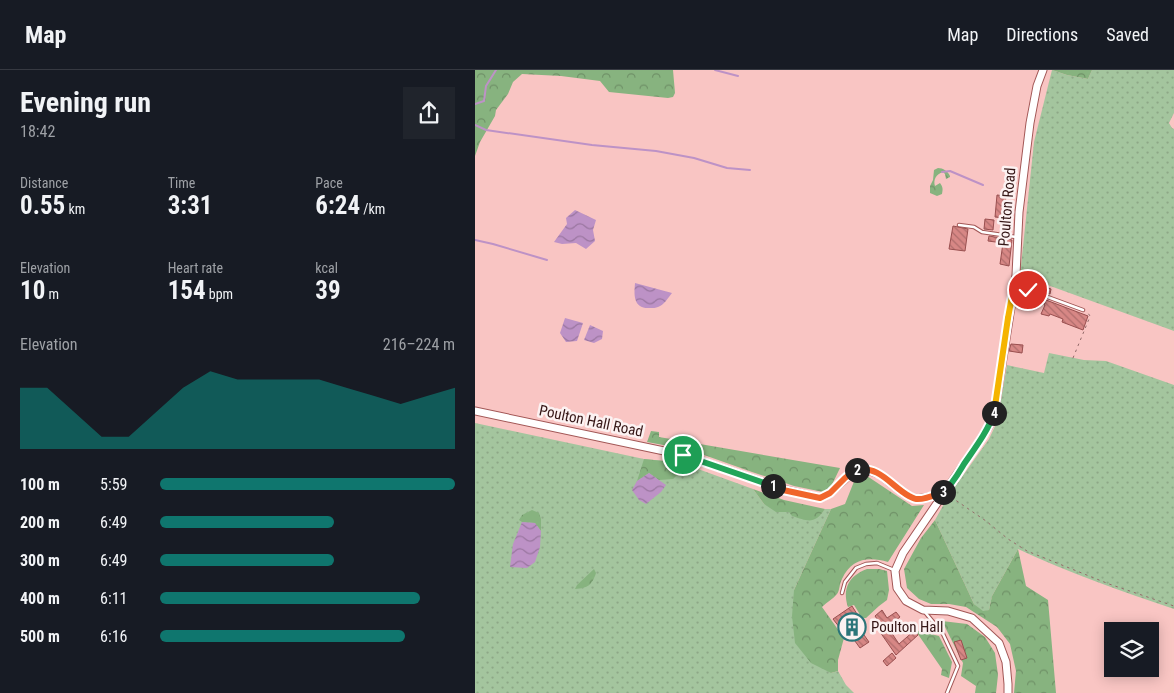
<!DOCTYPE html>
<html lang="en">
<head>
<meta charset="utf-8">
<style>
	:root { --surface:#171b24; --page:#20242c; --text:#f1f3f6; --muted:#9ea1a6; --line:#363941; --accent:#0f766e }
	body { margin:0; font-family:"Roboto Condensed",sans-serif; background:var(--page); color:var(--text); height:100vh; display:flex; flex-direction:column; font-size:19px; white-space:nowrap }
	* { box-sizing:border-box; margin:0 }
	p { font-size:16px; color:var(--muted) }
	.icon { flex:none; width:28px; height:28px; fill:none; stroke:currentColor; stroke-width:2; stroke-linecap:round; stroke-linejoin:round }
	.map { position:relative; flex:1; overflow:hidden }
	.details { display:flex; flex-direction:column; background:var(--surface); width:475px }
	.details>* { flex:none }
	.fabs { position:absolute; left:629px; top:552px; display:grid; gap:10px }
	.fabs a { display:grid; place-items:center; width:55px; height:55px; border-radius:0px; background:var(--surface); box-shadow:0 2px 12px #0003; font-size:25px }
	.pin { position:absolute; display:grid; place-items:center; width:42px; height:42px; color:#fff; margin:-21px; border:2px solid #fff; border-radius:50%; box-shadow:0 1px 5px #0007 }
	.km { position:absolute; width:25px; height:25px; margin:-12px; border-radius:50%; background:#222; color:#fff; font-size:14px; line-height:25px; text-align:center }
	.round { display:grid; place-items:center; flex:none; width:52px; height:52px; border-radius:0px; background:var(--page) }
	.summary { display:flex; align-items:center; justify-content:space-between; height:85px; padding:0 20px }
	h1 { font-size:28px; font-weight:700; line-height:38px }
	.stats { display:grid; grid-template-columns:repeat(3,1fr); gap:8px; height:85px; padding:5px 20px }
	.stats div { display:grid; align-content:center }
	.stats b { font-size:25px; font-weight:700 }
	.stats small { font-size:14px; font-weight:400 }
	.stats p { font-size:14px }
	.chart { height:140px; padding:10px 20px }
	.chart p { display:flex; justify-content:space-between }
	.chart svg { width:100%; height:90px; margin-top:5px; fill:var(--accent); opacity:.7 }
	ul { padding:0 20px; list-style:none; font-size:16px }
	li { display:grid; grid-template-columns:80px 60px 1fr; align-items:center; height:38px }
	li i { height:12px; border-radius:6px; background:var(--accent) }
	header { display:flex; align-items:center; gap:30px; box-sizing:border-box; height:70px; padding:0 25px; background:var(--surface); border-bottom:1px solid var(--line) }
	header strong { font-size:24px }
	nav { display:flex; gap:28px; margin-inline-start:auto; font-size:18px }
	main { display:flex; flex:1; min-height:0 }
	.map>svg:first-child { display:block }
</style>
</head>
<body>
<header>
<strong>Map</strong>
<nav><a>Map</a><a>Directions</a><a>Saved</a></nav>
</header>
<main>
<section class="details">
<div class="summary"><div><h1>Evening run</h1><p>18:42</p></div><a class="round"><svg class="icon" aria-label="share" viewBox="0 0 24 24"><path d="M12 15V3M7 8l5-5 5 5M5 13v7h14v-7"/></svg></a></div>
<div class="stats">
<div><p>Distance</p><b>0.55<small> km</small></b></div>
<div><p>Time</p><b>3:31</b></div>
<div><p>Pace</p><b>6:24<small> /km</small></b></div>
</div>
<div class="stats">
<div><p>Elevation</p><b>10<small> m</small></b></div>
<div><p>Heart rate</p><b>154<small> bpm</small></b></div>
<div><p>kcal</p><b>39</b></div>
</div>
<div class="chart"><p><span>Elevation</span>216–224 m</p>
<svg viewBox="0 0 160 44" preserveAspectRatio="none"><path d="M0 44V14L10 14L20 26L30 38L40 38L50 26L60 14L70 6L80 10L90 10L100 10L110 10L120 14L130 18L140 22L150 18L160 14V44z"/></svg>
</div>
<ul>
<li><b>100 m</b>5:59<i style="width:100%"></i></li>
<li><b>200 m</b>6:49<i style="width:59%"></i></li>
<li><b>300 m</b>6:49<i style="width:59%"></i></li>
<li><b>400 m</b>6:11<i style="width:88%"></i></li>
<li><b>500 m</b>6:16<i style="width:83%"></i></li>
</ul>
</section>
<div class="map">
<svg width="699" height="623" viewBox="0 0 699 623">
	<defs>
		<pattern id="grass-dots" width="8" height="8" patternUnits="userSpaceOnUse" patternTransform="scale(1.25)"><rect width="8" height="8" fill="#a4c59e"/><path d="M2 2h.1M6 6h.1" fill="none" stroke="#8ea887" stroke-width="1.8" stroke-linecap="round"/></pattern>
		<pattern id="forest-crowns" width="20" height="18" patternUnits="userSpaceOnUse" patternTransform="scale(1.25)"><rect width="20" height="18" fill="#87b37f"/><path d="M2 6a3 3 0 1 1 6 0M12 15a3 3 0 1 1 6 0" fill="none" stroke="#6f9167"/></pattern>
		<pattern id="water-waves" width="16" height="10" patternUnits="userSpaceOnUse" patternTransform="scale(1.25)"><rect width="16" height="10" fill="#bd92c6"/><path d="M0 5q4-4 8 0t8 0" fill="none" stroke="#9a76a0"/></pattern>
		<pattern id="building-back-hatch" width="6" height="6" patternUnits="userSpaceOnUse" patternTransform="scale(1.25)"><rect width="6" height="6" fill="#d78785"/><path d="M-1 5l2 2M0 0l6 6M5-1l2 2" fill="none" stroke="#af6d6c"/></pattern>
	</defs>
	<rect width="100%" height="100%" fill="#f9c5c3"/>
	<g fill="url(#grass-dots)">
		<polygon points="577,0 592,5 613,9 617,0 699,0 699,43 694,53 697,58 699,59 699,261 545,205 559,72"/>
		<path d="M574,283L609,290L631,291L699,315V539C646,521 594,503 543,479L517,526L514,540L508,542L499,534L460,450L474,425L514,369L522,352L532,295L569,303Z"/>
		<polygon points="0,353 169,389 199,392 212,395 278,419 289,434 315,442 345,445 350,439 356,439 319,520 356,603 363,601 371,615 379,623 0,623"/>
	</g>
	<g fill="url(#forest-crowns)">
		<polygon points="0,0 198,0 200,23 198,27 193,28 134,22 125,11 86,6 47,4 38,12 33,24 21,40 20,46 5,72 0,86"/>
		<polygon points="577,0 617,0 613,9 592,5"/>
		<path d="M463,98C468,98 473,101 475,106V107L471,109L470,104L468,102C461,104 458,110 460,116L465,113C468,117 468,119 467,124L462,126L455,123V116L458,110L459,100Z"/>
		<polygon points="176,361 184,362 184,367 365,398 353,423 319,416 277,402 215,380 172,372"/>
		<polygon points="169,389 199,392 212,395 198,409 184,410 174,403 162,411"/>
		<path d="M382,404L392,406L437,436L449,435L413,492C393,486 376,489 367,509C364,514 365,520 362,524C358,529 352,532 347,537L369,568L363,590V601L356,603L336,593L320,573L317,546L319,520L356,439L370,434Z"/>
		<path d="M278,419L309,430L350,439C339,455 333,451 317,446L314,442H301L289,434Z"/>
		<polygon points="57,440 64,443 66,449 66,461 60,453 47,452 44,450 47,445"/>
		<polygon points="460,450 499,534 508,541 514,540 517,526 543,479 551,516 573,530 581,623 539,623 541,601 535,574 522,557 491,537 474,534 456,534 444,529 432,518 429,499 446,468"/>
		<path d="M119,499L121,503C117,515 113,518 100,519L102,515Z"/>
		<path d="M392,499H404L412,501L414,520L412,530L404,536L391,548H385L384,543L379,535L373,537C367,518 374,506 392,499Z"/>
		<polygon points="467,551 492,554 510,567 520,583 523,605 521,623 500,623 501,616 486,606 488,593"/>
		<polygon points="440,560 464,566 477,592 474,608 466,605 467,599"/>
	</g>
	<g fill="url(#water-waves)">
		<polygon points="100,140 121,150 118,160 120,171 111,179 101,173 87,174 79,172 92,154 91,148"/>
		<path d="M160,213L197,223C193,228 189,235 183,237C181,238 178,238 175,238C158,239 159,225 160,213Z"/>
		<polygon points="90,248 108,253 102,271 91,272 85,263"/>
		<polygon points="115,255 128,261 127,269 119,273 109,270"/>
		<polygon points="174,403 191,415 186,422 171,434 164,430 157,420 162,411"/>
		<polygon points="47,452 60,453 66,461 65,477 60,492 52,498 35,497 38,474"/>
	</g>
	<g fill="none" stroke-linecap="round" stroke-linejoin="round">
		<g stroke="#bd92c6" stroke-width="2">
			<polyline points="240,0 263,6"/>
			<polyline points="0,34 9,31 11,16 21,0"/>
			<polyline points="0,55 11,60 117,75 181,81 219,88 252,98 275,100"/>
			<polyline points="467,102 475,101 508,115"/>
			<polyline points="0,170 18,174 72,190"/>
		</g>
	</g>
	<g fill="url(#building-back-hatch)" stroke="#994f4f">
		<polygon points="522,125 531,126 529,148 520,147"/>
		<polygon points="510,149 519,150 518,160 509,159"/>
		<polygon points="478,156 493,159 490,181 474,179"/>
		<polygon points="514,166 537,170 534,196 525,194 528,173 513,171"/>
		<polygon points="550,210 576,219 575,224 548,215"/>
		<polygon points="571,230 613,246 608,260 587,252 588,249 575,244 574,246 566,244 570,235 569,235"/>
		<polygon points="536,274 548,275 547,283 534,281"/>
		<polygon points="377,536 382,544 377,548 394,572 385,578 369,556 365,558 358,549"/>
		<polygon points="407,540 412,548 421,542 425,547 409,559 400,546"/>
		<polygon points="412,556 424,574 440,560 443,565 421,585 405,562"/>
		<polygon points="486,570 492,588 486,590 479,572"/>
		<polygon points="417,583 421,588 412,596 408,591"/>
	</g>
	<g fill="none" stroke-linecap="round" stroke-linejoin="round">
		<g stroke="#a25756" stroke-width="4.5">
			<g id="service">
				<polyline points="484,155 499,157 507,162 541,167"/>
				<polyline points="540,215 608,240"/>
				<polyline points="367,523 370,512 381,498 391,494 402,493 419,500"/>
				<polyline points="449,541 468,564 483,596 472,623"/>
			</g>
		</g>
		<g stroke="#a25756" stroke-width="9">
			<g id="tertiary">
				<polyline points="0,341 208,385 308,419 345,428 355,423 379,401 389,399 404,404 430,424 441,429 454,427 469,422"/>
				<polyline points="533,623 533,614 531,592 524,573 497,548 473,541 448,540 431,531 422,518 420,501 428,483 504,372 514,356 520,339 541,205 544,142 555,53 562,16 568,0"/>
			</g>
		</g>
		<g stroke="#936a69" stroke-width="1" stroke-dasharray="2.5 4" stroke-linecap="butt">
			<polyline points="598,288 614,249 615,246 613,243"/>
			<polyline points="476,427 511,451 533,469 552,481 634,514 699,536"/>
		</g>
		<use href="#service" stroke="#fff" stroke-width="2.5"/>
		<use href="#tertiary" stroke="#fff" stroke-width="7"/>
	</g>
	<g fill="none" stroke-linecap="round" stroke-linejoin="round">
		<g stroke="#fff" stroke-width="10">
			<polyline id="split-1" points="208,385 298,416"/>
		</g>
		<g stroke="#fff" stroke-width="10">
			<polyline id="split-2" points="298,416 308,420 345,428 355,423 370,408 379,401 382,400"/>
		</g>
		<g stroke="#fff" stroke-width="10">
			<path id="split-3" d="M382,400C404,395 417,417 434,426C434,426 440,429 441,429C449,430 460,425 468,422"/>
		</g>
		<g stroke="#fff" stroke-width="10">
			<path id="split-4" d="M468,422C477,415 483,404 489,394C500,378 513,361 519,343"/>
		</g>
		<g stroke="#fff" stroke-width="10">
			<polyline id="split-5" points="519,343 533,248"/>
		</g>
		<g stroke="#fff" stroke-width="10">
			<polyline id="split-6" points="533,248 539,215 553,220"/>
		</g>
		<use href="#split-1" stroke="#22a559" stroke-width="6"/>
		<use href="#split-2" stroke="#f0652b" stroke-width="6"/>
		<use href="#split-3" stroke="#f0652b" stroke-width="6"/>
		<use href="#split-4" stroke="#22a559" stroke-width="6"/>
		<use href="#split-5" stroke="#f5b400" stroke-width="6"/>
		<use href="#split-6" stroke="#f5b400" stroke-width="6"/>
	</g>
	<defs>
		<g id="building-ring" transform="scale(1.4375)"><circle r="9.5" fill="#fcf2f2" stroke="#2b7579" stroke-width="1.5"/><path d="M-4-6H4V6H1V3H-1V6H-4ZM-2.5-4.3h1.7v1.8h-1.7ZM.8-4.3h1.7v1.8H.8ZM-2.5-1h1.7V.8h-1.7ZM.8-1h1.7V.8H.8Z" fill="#2b7579"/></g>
	</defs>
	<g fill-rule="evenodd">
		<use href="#building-ring" x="377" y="557"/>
	</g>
	<g text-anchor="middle" stroke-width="5" stroke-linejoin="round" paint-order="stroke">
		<g font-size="15" fill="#351616" stroke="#fcf2f2">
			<text transform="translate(532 137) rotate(-85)" y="5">Poulton Road</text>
			<text transform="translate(116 351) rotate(12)" y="5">Poulton Hall Road</text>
		</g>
		<g font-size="15" fill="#351616" stroke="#fcf2f2" text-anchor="start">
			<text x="396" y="562">Poulton Hall</text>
		</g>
	</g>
</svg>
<div class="fabs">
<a><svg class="icon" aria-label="layers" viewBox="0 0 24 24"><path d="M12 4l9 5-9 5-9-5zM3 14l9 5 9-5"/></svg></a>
</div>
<div class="pin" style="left:208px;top:385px;background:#1e9e55"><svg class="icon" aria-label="arrive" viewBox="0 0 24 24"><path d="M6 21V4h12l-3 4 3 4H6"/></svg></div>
<div class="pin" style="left:553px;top:220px;background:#d93025"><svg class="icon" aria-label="check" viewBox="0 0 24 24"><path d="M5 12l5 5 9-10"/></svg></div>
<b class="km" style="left:298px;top:416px">1</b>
<b class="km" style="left:382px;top:400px">2</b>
<b class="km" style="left:468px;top:422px">3</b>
<b class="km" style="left:519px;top:343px">4</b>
</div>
</main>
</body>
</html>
